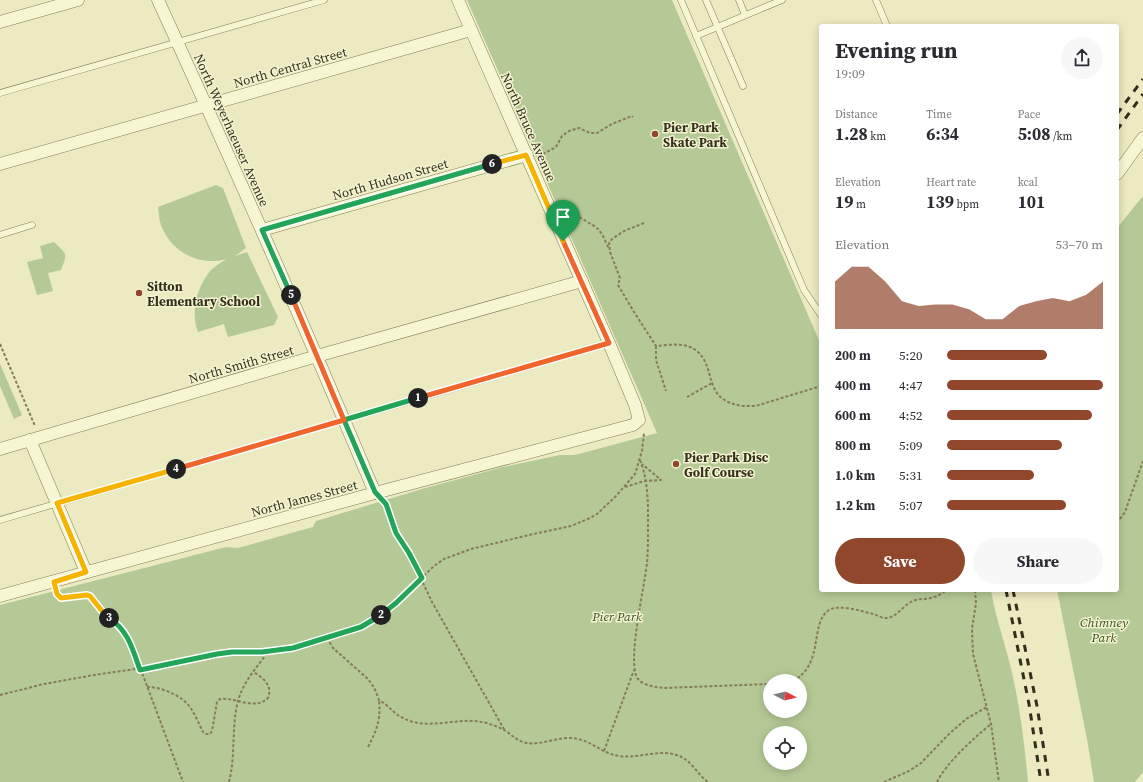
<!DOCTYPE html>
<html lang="en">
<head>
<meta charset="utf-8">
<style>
	:root { --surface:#fff; --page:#f7f7f7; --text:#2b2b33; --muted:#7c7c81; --accent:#90472c }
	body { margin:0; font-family:"Source Serif 4",serif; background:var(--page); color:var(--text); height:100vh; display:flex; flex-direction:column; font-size:15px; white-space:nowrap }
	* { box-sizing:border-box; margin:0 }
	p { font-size:13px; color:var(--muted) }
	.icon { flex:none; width:22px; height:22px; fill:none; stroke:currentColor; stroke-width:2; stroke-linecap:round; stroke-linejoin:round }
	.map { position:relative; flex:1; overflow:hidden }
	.panel { position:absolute; left:819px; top:24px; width:300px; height:568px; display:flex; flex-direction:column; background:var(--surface); border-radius:4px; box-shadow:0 2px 10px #0003 }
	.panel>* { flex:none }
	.needle { width:26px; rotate:97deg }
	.buttons { position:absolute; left:763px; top:674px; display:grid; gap:8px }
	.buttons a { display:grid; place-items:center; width:44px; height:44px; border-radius:50%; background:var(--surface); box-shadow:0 2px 10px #0003; font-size:20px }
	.pin { position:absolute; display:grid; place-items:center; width:34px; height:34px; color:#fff; margin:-41px -17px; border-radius:50% 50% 50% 0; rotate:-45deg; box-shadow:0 0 4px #0007 }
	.pin .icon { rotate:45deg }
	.km { position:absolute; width:20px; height:20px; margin:-10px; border-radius:50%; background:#222; color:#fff; font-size:11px; line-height:20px; text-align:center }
	.round { display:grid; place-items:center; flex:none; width:42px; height:42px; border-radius:21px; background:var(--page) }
	.summary { display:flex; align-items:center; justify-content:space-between; height:68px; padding:0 16px }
	h1 { font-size:22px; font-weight:700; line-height:30px }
	.metrics { display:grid; grid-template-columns:repeat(3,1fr); gap:6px; height:68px; padding:4px 16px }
	.metrics div { display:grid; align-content:center }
	.metrics b { font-size:17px; font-weight:700 }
	.metrics small { font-size:11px; font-weight:400 }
	.metrics p { font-size:11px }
	.chart { height:112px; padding:8px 16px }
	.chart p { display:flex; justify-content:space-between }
	.chart svg { width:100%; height:72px; margin-top:4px; fill:var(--accent); opacity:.7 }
	.cta { display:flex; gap:8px; margin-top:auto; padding:8px 16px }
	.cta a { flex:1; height:46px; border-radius:24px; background:var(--accent); color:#fff; font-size:16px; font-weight:700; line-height:46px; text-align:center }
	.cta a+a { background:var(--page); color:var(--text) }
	ul { padding:0 16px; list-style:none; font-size:13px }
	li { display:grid; grid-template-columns:64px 48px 1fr; align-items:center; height:30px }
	li i { height:10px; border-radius:5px; background:var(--accent) }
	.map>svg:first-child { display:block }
</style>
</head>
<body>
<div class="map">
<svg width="1143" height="782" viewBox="0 0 1143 782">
	<rect width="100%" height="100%" fill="#ebeac1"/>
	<g fill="#b5c996" fill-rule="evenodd">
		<path d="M467,0H672L821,345V590H991C996,621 1008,651 1014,682C1021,715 1025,749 1028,782H0V605L226,547L238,548L313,527L316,521L422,489L503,467L560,455H575L657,433ZM770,681H800V711H770ZM770,733H800V763H770Z"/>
		<path d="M216,185L223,188L246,248L235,256L247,252L278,317L274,325L228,337L224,324L198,332C190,312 197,286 211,270C215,266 221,263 226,259C222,260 218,261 214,261C190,262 169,247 161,225C159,220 159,213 158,207Z"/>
		<polygon points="1143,196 1143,772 1135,782 1094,782 1087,739 1057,590 1117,590 1117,228"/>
		<path d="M54,242C67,255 68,252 61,270L48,273L53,291L37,295L27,262L43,258L40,246Z"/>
		<polygon points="0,364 22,415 14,419 0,386"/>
	</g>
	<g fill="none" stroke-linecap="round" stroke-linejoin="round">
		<g stroke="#847c59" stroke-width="7">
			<g id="service">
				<polyline points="681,0 804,290 821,315"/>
				<polyline points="706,0 743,86"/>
				<polyline points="739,0 745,15"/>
				<polyline points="876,0 887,26"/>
				<polyline points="696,36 782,0"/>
				<polyline points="0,93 324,0"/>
				<polyline points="0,235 32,225"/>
				<polyline points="0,520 609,343"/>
			</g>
		</g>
		<g stroke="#847c59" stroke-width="13">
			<g id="minor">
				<path d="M158,0C233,163 305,327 375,493"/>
				<polyline points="0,22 78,0"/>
				<polyline points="0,164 471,30"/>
				<polyline points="1117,174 1143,138"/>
				<polyline points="262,230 527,155"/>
				<polyline points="30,440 86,572"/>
				<polyline points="0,449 317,356 582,281"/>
				<polyline points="0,596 375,493 633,425 639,420 635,405 609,343 458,0"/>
			</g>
		</g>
		<g stroke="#847c59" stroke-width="2" stroke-dasharray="3 2" stroke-linecap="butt">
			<polyline points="538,156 547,152 556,147 562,136 569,131 579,128 590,133 597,133 612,124 632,116 633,117"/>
			<path d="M561,209C567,210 594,225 598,229C603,234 606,243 609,249"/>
			<path d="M644,223L624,231L612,239L609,243L610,252L620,278L618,285L634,312L656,346C667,345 680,343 690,347C709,355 707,374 715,390C723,405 744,408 759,405L821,386"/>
			<polyline points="0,344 35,426"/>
			<polyline points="656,346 656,360 666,391"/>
			<polyline points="687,397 712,383"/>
			<path d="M640,460C649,483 648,506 648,529C648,540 648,552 647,563C645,585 626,664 638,679C644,686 656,687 664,688L770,684"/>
			<polyline points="625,487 644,481 661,480 642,464"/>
			<polyline points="384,502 388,508 396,533 409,553 432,602 505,731"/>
			<polyline points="1117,523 1125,512 1143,461"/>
			<polyline points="56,590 59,597 61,598 87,595 90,596 106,616 118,624 122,628 132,646 183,782"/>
			<polyline points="975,590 976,603 972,629 973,654 991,724 999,782"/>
			<path d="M327,638L333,648L368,679C371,683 374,687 376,692C377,694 378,698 379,700C381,702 383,702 384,703C391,709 396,715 403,718C427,731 456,717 481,722C489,723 499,727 506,731C513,736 519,742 527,743C539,745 553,739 566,738C590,737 599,753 619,756C639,759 660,748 679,756C691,760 698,775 708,782"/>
			<path d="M793,681C825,664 809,623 829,610C839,604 862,611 873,614C877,615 881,618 885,618C896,619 903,605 913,601C919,598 927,600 934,597C939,596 943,592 947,590"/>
			<path d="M147,687C161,687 181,695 190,707C195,714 199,724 203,732L206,734H210L212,731L217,702L220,699C236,697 255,711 268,698C273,686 263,677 253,672"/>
			<polyline points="0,695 44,684 94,675 170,664 217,654 262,652 293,648 361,627 387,611 434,566 444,559 471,549 529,535 571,526 590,518 597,514 616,496 635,474 642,451 644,433"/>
			<path d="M368,747C377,730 381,719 379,700"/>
			<polyline points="604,751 634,670"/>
			<path d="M229,782C236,755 231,727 238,701C243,682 257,667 269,651"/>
			<polyline points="884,782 909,771 921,763 948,735 966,719 987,707"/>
			<path d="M937,782C947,762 974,738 991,724"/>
		</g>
		<use href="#service" stroke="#f7f6d3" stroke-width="6"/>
		<use href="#minor" stroke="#f7f6d3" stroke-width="12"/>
		<g stroke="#342f1d" stroke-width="3" stroke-dasharray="7 7" stroke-linecap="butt">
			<polyline points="1117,114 1143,79"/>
			<polyline points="1117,130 1143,94"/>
			<polyline points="1006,590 1029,704 1041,782"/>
			<polyline points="1013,590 1037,706 1049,782"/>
		</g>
	</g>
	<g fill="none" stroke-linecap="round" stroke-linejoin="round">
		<g stroke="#fff" stroke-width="8">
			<polyline id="split-1" points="418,398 609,343 563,241"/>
		</g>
		<g stroke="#fff" stroke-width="8">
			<polyline id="split-2" points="381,615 396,603 422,578 409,553 396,533 386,504 375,492 344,420 418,398"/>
		</g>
		<g stroke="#fff" stroke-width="8">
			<path id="split-3" d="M109,618C128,630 133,650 140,670L217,654L232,652H262L293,648L361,627L381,615"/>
		</g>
		<g stroke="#fff" stroke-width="8">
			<polyline id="split-4" points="109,618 106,616 90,596 87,595 61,598 57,594 54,582 86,572 57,503 176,469"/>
		</g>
		<g stroke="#fff" stroke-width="8">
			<polyline id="split-5" points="176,469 344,420 291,295"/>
		</g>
		<g stroke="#fff" stroke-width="8">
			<polyline id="split-6" points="291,295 262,230 492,164"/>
		</g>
		<g stroke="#fff" stroke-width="8">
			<polyline id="split-7" points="492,164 526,155 563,241"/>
		</g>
		<use href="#split-1" stroke="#f0652b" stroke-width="5"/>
		<use href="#split-2" stroke="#22a559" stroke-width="5"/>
		<use href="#split-3" stroke="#22a559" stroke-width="5"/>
		<use href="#split-4" stroke="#f5b400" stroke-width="5"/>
		<use href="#split-5" stroke="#f0652b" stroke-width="5"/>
		<use href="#split-6" stroke="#22a559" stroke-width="5"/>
		<use href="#split-7" stroke="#f5b400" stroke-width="5"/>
	</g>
	<g fill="#90472c" stroke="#f3f3d0" stroke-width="1.5">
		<circle cx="655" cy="134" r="4"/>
		<circle cx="139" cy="293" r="4"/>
		<circle cx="676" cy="464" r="4"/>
	</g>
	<g text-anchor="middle" stroke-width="3" stroke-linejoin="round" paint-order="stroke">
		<g font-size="13" fill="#342f1d" stroke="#f3f3d0">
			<text transform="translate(290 67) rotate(-16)" y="5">North Central Street</text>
			<text transform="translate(529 127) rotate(66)" y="5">North Bruce Avenue</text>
			<text transform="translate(232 130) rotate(66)" y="5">North Weyerhaeuser Avenue</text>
			<text transform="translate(390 179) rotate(-16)" y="5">North Hudson Street</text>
			<text transform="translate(241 364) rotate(-16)" y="5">North Smith Street</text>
			<text transform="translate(304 498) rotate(-15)" y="5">North James Street</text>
		</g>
		<g font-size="13" font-weight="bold" fill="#342f1d" stroke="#f3f3d0" text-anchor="start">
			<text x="663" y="132">Pier Park<tspan x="663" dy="15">Skate Park</tspan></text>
			<text x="147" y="291">Sitton<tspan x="147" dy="15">Elementary School</tspan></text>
			<text x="684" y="462">Pier Park Disc<tspan x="684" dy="15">Golf Course</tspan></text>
		</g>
		<g font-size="13" font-style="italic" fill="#395025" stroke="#f3f3d0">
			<text x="617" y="621">Pier Park</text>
			<text x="1104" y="627">Chimney<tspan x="1104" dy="15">Park</tspan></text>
		</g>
	</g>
</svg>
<div class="buttons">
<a><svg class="needle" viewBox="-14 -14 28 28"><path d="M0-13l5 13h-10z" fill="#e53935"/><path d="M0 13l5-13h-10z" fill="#7c7c81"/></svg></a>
<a><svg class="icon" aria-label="locate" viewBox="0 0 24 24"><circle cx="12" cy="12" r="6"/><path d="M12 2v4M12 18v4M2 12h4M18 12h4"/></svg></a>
</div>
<div class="pin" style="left:563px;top:241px;background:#1e9e55"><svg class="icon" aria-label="arrive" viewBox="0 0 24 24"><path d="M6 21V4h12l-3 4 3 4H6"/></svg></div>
<b class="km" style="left:418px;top:398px">1</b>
<b class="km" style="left:381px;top:615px">2</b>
<b class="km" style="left:109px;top:618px">3</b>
<b class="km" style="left:176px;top:469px">4</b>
<b class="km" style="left:291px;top:295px">5</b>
<b class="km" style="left:492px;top:164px">6</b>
<section class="panel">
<div class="summary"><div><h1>Evening run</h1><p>19:09</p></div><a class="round"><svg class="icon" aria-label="share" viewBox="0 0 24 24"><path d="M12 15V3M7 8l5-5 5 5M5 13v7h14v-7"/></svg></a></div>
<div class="metrics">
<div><p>Distance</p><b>1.28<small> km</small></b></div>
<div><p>Time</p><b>6:34</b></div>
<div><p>Pace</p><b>5:08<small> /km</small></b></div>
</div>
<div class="metrics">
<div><p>Elevation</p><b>19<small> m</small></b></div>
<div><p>Heart rate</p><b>139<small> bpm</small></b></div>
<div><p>kcal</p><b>101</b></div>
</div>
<div class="chart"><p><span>Elevation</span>53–70 m</p>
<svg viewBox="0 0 160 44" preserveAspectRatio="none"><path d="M0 44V15L10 6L20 6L30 15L40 27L50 30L60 29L70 29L80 32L90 38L100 38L110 30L120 27L130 25L140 27L150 23L160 15V44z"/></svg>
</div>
<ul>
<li><b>200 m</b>5:20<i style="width:64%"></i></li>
<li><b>400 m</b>4:47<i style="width:100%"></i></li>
<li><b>600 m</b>4:52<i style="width:93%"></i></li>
<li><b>800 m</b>5:09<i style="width:74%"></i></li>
<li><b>1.0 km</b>5:31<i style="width:56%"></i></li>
<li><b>1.2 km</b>5:07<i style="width:76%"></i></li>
</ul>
<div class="cta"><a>Save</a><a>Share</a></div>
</section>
</div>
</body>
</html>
